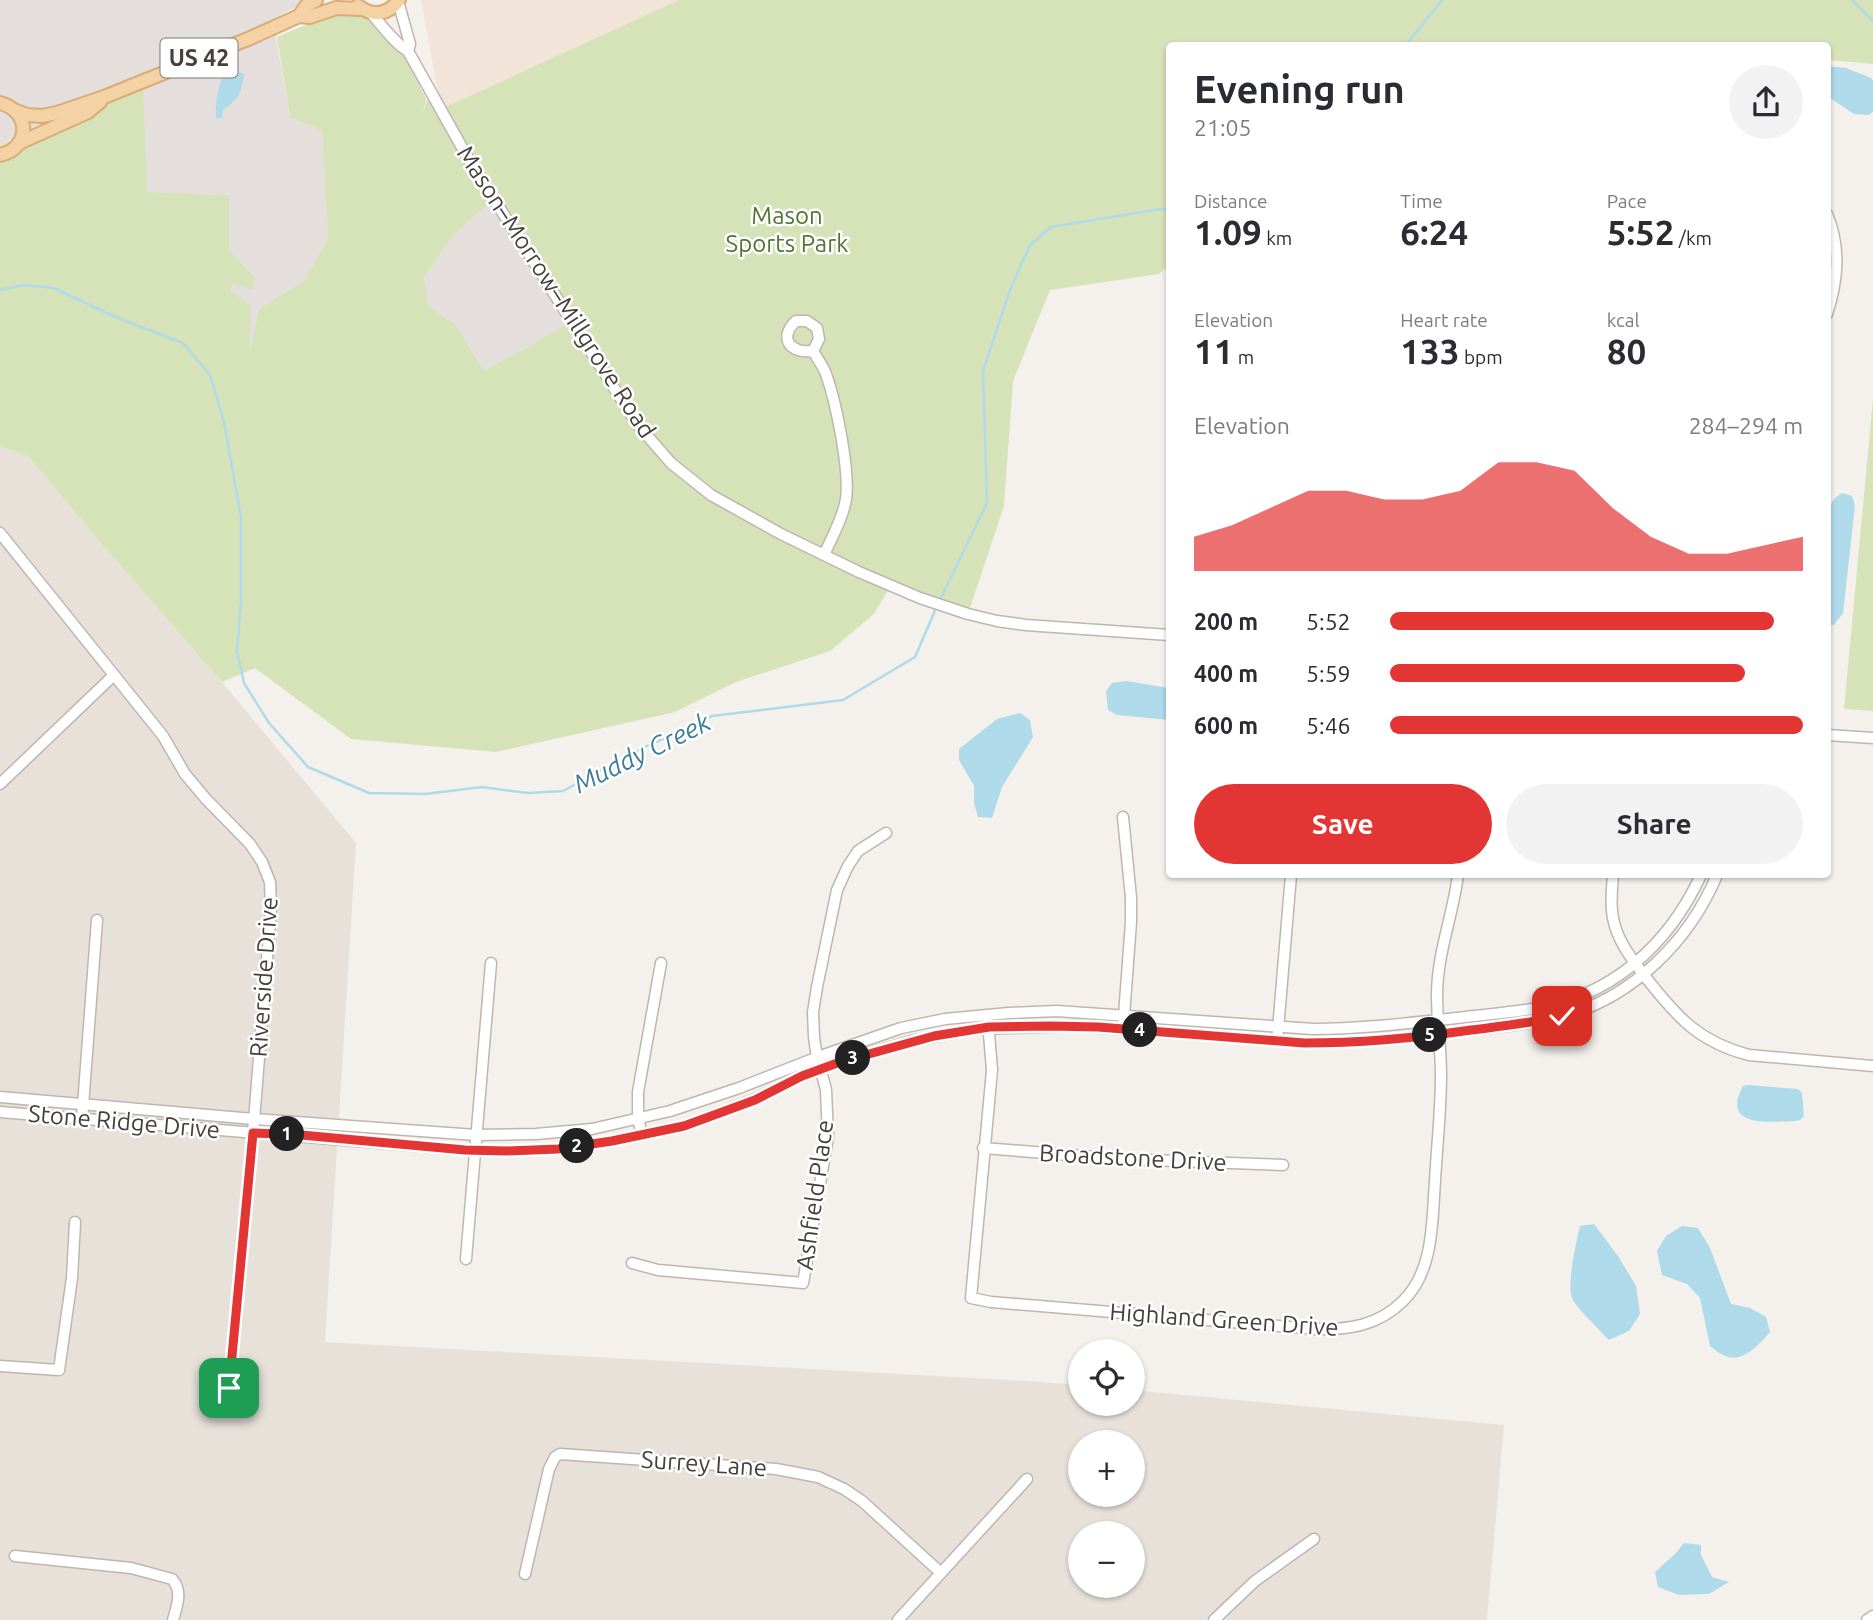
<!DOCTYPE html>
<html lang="en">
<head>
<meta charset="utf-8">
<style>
	:root { --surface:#fff; --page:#f2f2f3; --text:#2b2b33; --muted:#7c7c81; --accent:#e33533 }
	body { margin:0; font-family:Ubuntu,sans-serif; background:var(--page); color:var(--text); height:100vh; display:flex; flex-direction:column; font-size:26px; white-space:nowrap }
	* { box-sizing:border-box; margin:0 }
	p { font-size:23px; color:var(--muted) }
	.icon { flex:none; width:38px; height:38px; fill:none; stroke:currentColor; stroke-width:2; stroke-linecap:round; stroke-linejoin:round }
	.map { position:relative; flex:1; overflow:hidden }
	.side { position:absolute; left:1166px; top:42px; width:665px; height:836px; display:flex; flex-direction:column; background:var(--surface); border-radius:7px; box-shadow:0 2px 5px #0004 }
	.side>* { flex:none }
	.controls { position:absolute; left:1068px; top:1339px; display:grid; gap:14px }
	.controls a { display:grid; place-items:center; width:77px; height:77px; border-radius:50%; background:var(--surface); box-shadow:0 2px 5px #0004; font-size:35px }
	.pin { position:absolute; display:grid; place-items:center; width:60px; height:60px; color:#fff; margin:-30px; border-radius:14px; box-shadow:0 4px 10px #0006 }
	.km { position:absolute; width:35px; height:35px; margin:-18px; border-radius:50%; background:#222; color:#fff; font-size:19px; line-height:35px; text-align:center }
	.round { display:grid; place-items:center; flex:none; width:74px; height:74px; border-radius:37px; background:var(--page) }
	.overview { display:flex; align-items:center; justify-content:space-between; height:119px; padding:0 28px }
	h1 { font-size:38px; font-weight:700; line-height:52px }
	.figures { display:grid; grid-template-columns:repeat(3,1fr); gap:10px; height:119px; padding:7px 28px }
	.figures div { display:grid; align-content:center }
	.figures b { font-size:35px; font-weight:700 }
	.figures small { font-size:19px; font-weight:400 }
	.figures p { font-size:19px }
	.chart { height:196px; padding:14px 28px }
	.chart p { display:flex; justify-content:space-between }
	.chart svg { width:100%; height:126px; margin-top:7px; fill:var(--accent); opacity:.7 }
	.button { display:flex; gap:14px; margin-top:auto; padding:14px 28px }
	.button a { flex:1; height:80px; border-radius:42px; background:var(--accent); color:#fff; font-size:28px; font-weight:700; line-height:80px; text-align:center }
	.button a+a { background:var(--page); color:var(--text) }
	ul { padding:0 28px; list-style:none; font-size:23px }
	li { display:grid; grid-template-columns:112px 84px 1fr; align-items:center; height:52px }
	li i { height:18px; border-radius:9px; background:var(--accent) }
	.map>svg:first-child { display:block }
</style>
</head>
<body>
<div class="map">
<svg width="1873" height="1620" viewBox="0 0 1873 1620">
	<rect width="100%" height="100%" fill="#f4f0eb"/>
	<path fill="#e7e1da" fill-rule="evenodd" d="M0,446L28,456L105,548L222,682L356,843L325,1342L1028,1381L1080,1385V1404H1132V1390L1504,1425L1487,1620H0ZM1080,1442H1132V1494H1080ZM1080,1533H1132V1586H1080Z"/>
	<polygon fill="#f3e4d9" points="421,0 679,0 441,109"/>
	<g fill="#e4dfdc">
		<polygon points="0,0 309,0 273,19 251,36 274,26 290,117 322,131 328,237 305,280 259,309 249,354 231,292 233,284 255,277 229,250 229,195 147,193 58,116 0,145"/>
		<polygon points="493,199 571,322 484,371 456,325 428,305 424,277 452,237"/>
	</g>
	<g fill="#d6e3b9" fill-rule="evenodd">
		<path d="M679,0H1873V64L1827,60V46H1662L1627,42V46H1169V265L1159,274L1050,290L1013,381L1004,506L968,614L891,585L874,614L830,651L736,682L675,712L496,752L351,739L255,668L222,682L105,548L28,456L0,446V145L36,131L143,81L147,192L229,195V250L255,277L252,290L233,284L231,291L250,305V349L259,309L305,280L328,237L322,131L290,117L277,37L328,16L346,13L362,17L373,22L405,55L426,99L423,113L427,100L441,109ZM493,199L571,322L484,371L456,325L428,305L424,277L452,237Z"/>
		<polygon points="1873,399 1873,711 1844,709"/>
	</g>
	<g fill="#afdae9">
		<polygon points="1827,66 1846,68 1871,78 1873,81 1873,112 1869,115 1854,114 1827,96"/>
		<path d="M234,70L244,74C241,94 240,98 223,110L222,118H216C215,102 218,88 224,73Z"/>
		<polygon points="1842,493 1852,496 1855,506 1843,613 1834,625 1827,625 1827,510 1835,498"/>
		<polygon points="1126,681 1169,688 1169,720 1117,715 1108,710 1106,691 1112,683"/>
		<polygon points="1020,713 1030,720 1033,737 1002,787 992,818 978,817 974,803 974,786 959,760 959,749 997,719"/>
		<path d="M1748,1085L1798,1089L1802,1093L1804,1116L1800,1120L1795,1121C1770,1122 1720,1128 1743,1086Z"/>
		<path d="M1594,1224L1618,1256L1636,1286L1640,1314L1629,1331L1609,1340C1601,1331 1575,1307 1572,1298C1567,1282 1576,1243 1580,1226Z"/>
		<path d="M1682,1226L1698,1228L1710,1248L1731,1304L1750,1308L1766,1317L1770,1332C1759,1345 1743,1363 1725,1356C1720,1354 1714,1349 1710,1346L1700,1298L1687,1284L1662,1275L1657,1251L1666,1236Z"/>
		<polygon points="1684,1543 1701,1545 1701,1555 1712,1577 1729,1582 1709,1594 1679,1595 1658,1587 1655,1572 1675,1554"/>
	</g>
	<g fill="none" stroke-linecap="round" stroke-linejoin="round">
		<g stroke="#afdae9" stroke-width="2.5">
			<polyline points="1852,0 1873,21"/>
			<polyline points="1405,46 1442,0"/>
			<polyline points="0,290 23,285 54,288 113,316 183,343 210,375 224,422 241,518 241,601 237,652 244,683 269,723 308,767 369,793 425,794 482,787 528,793 563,791 645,747 712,716 843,700 915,657 937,606"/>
			<polyline points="940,600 987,503 983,371 1010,290 1030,245 1051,227 1160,209 1169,210"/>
		</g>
		<g stroke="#bfb6af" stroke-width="13">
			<g id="minor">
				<polyline points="398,1 410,44 408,51"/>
				<path d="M370,12C382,25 393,42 408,51L469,160L637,424L671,463L711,495L781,534L859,572L920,598L968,614L997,621L1026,625L1169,635"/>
				<path d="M1827,214C1841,248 1838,280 1827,314"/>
				<path d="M813,351C790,354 778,338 796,321H807L817,328L819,339L813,351C817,358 823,366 826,374C836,402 850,470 846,499C843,518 832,537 824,555"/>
				<polyline points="0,533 163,736 185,774 206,799 250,844 262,862 270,882 271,908 253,1133 229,1388"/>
				<polyline points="1827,735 1873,738"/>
				<polyline points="0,784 114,675"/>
				<polyline points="1123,817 1131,898 1131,922 1123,1029"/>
				<path d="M1613,875C1612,889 1610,904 1613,918C1617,941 1633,961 1647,979C1678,1018 1699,1042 1749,1055L1873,1066"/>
				<path d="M988,1022L992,1070L971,1298L991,1302L1315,1329C1348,1330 1378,1326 1403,1301C1434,1271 1432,1221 1435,1181C1437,1145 1441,1110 1441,1075C1441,1048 1437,1022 1437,995C1437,954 1453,915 1458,875"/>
				<polyline points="1277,1041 1291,875"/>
				<path d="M0,1097L254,1119L476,1135L536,1134L592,1129L670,1111L739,1088L818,1057L901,1028L945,1019L1009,1013L1057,1011L1313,1029C1361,1029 1410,1023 1457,1018C1482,1015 1507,1013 1532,1009C1611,997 1668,946 1701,875"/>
				<path d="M0,1112L465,1150L506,1151L558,1149L612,1141L684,1126L755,1099L802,1076L840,1062L911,1041L976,1029L1077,1026L1304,1043C1358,1043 1411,1038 1464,1031C1496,1027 1528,1025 1560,1017C1631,999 1689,942 1717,875"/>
				<polyline points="82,1119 97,920"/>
				<polyline points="642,1135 638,1118 638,1092 661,963"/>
				<polyline points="983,1148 1121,1159 1283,1165"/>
				<polyline points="466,1259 491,963"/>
				<polyline points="632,1263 658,1270 803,1283 828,1137 826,1090 816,1051 814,1037 813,1012 817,987 837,890 848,866 858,851 886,833"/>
				<polyline points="0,1366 59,1370 72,1278 75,1222"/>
				<path d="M15,1556L131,1568L172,1579C183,1591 177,1606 173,1620"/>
				<polyline points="525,1574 549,1469 555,1457 560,1454 776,1469 818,1477 844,1489 862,1501 941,1573"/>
				<polyline points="898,1620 1027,1479"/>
				<polyline points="1214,1620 1255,1581 1314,1539"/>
				<polyline points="1867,1620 1873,1616"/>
			</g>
		</g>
		<g stroke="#d8ac76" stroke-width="16">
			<g id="major">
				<path d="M358,6C373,17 388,15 399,0"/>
				<polyline points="299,16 306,6 316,0"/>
				<path d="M0,103C31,111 31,148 0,155"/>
				<polyline points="16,111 27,115 42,116 57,113 104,97 248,39 299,16 310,17 336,8 362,9"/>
				<polyline points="19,143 88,112 100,102"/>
			</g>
		</g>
		<use href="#minor" stroke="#fff" stroke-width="10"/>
		<use href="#major" stroke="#f4d2a5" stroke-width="12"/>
	</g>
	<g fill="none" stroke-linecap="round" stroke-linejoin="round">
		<g stroke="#fff" stroke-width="14">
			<path id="route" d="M229,1388L253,1133L301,1135L465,1150L506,1151L558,1149L612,1141L684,1126L755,1100L802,1076L840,1062L934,1036L989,1027L1051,1026L1098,1027L1304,1043C1360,1043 1416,1038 1471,1030C1502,1026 1532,1023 1562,1016"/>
		</g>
		<use href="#route" stroke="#e33533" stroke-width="9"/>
	</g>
	<g text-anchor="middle" stroke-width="5" stroke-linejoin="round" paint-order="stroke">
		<rect fill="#fff" stroke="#7e7975" stroke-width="2" x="160.5" y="38.5" width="77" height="39" rx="5"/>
		<g font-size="23" font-weight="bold" fill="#47403a">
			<text x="199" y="66">US 42</text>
		</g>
		<g font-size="24" fill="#547433" stroke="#fff">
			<text x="787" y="224">Mason<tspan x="787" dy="28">Sports Park</tspan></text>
		</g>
		<g font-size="24" fill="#47403a" stroke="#fff">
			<text transform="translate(556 292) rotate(57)" y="8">Mason–Morrow–Millgrove Road</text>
			<text transform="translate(264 977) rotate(-86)" y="8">Riverside Drive</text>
			<text transform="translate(124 1122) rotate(5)" y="8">Stone Ridge Drive</text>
			<text transform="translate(1133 1158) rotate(3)" y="8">Broadstone Drive</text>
			<text transform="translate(815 1195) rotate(-82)" y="8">Ashfield Place</text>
			<text transform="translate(1224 1320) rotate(4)" y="8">Highland Green Drive</text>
			<text transform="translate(704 1464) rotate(4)" y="8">Surrey Lane</text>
		</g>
		<g font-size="26" font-style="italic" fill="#3a7e99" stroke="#fff">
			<text transform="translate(642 753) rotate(-26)" y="9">Muddy Creek</text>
		</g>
	</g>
</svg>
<div class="controls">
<a><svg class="icon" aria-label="locate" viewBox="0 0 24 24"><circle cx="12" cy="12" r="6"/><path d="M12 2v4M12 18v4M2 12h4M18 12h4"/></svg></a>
<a>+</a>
<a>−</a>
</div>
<div class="pin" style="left:229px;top:1388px;background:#1e9e55"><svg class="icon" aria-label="arrive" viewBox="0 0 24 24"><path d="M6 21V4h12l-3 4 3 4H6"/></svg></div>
<div class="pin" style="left:1562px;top:1016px;background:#d93025"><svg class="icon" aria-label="check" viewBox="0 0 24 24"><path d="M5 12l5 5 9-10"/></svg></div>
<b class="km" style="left:287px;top:1134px">1</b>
<b class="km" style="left:577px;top:1146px">2</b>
<b class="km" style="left:853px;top:1058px">3</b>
<b class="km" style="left:1140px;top:1030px">4</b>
<b class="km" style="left:1430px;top:1035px">5</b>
<section class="side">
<div class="overview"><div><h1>Evening run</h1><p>21:05</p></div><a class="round"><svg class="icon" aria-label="share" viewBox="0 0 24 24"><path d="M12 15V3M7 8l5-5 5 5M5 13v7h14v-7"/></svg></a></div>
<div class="figures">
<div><p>Distance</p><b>1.09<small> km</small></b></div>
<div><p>Time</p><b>6:24</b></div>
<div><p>Pace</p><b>5:52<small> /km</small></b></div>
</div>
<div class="figures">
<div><p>Elevation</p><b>11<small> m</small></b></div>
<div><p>Heart rate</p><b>133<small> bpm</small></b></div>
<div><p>kcal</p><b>80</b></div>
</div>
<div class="chart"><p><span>Elevation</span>284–294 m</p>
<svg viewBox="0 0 160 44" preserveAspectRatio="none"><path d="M0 44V32L10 28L20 22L30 16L40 16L50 19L60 19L70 16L80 6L90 6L100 9L110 22L120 32L130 38L140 38L150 35L160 32V44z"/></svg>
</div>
<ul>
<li><b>200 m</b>5:52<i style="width:93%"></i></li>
<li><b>400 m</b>5:59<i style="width:86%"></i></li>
<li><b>600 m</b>5:46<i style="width:100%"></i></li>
</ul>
<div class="button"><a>Save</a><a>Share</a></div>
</section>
</div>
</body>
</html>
